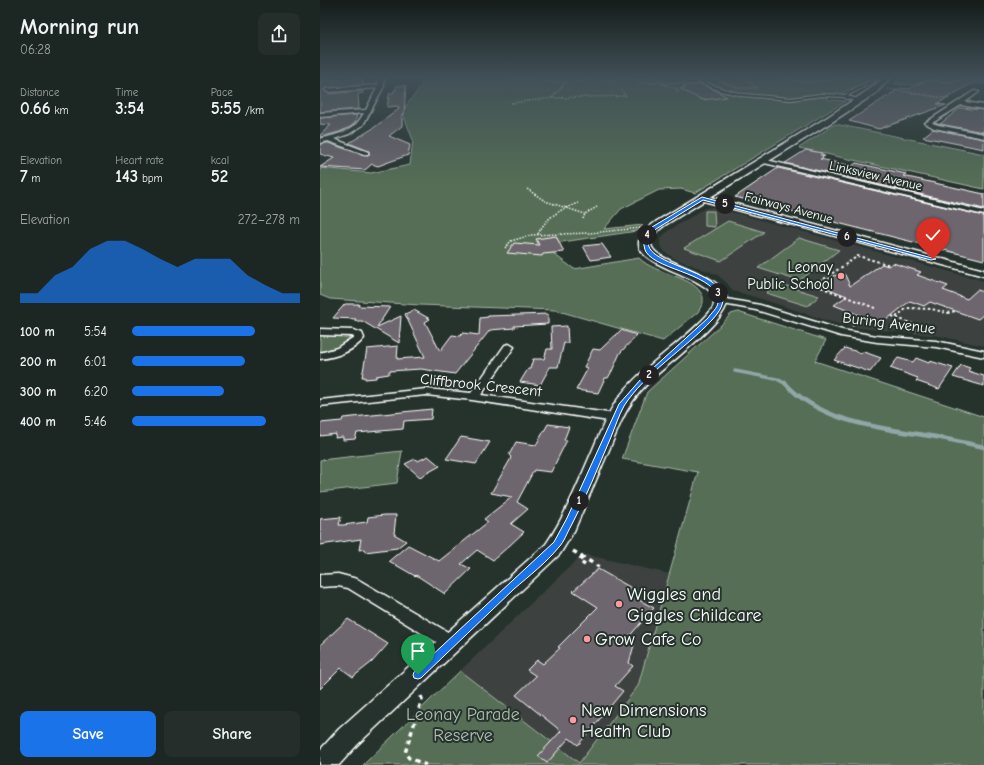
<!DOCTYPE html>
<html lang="en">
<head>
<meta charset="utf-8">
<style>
	:root { --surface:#1c2622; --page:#252e2a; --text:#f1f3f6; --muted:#a0a5a5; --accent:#1a73e8 }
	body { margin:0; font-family:"Comic Neue",sans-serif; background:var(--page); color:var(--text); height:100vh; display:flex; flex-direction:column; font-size:15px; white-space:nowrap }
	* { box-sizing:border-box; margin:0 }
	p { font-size:13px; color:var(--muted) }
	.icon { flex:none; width:22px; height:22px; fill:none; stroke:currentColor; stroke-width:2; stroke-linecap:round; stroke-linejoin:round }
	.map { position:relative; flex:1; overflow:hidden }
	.details { display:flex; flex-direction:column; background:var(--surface); width:320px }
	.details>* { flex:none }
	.pin { position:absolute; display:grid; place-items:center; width:34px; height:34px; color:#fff; margin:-41px -17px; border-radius:50% 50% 50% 0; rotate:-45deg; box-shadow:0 0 4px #0007 }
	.pin .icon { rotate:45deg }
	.km { position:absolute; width:20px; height:20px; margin:-10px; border-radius:50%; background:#222; color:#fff; font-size:11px; line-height:20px; text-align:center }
	.round { display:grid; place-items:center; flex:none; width:42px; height:42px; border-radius:8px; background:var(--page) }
	.overview { display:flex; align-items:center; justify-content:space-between; height:68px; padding:0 20px }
	h1 { font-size:22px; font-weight:700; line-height:30px }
	.figures { display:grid; grid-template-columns:repeat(3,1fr); gap:6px; height:68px; padding:4px 20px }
	.figures div { display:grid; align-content:center }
	.figures b { font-size:17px; font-weight:700 }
	.figures small { font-size:11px; font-weight:400 }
	.figures p { font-size:11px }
	.chart { height:112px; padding:8px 20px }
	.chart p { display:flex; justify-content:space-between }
	.chart svg { width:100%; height:72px; margin-top:4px; fill:var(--accent); opacity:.7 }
	.primary-button { display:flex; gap:8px; margin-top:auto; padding:8px 20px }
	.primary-button a { flex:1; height:46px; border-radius:8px; background:var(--accent); color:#fff; font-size:16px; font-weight:700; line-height:46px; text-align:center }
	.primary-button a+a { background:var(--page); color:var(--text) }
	ul { padding:0 20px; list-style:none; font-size:13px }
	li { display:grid; grid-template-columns:64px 48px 1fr; align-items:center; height:30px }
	li i { height:10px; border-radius:5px; background:var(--accent) }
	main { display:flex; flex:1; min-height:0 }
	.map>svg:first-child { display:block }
</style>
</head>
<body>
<main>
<section class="details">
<div class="overview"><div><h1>Morning run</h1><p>06:28</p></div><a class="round"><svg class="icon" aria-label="share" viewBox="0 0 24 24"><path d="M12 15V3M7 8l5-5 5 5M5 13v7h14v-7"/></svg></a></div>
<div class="figures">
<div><p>Distance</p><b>0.66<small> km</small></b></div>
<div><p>Time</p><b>3:54</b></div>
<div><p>Pace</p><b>5:55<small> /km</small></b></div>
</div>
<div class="figures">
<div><p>Elevation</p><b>7<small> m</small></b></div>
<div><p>Heart rate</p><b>143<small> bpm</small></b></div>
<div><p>kcal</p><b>52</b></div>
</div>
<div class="chart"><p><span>Elevation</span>272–278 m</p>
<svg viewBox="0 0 160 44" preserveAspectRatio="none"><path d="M0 44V38L10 38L20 27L30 22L40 11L50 6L60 6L70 11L80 17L90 22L100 17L110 17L120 17L130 27L140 33L150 38L160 38V44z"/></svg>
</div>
<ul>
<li><b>100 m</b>5:54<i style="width:73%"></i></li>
<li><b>200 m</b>6:01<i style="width:67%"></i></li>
<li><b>300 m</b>6:20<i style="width:55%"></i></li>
<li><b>400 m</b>5:46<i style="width:80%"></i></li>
</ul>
<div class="primary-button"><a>Save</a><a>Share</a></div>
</section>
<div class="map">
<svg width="664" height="765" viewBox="0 0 664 765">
	<rect width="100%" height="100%" fill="#26332d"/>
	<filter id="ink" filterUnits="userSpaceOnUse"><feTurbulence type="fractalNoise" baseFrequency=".025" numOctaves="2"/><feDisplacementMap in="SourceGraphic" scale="8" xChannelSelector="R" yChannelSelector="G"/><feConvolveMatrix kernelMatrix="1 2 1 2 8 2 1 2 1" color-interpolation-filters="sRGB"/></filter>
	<g filter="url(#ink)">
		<g fill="#3c4240">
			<polygon points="393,207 664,281 664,346 620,336 538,328 511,322 442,299 413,291 407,283 396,274 355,259 345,252 341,246 340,239 348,231 385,208"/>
			<polygon points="263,554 349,574 318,686 258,765 226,737 140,671"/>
		</g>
		<g fill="#546e54" stroke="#aab6aa">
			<path d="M99,77H551V78L547,82L519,94H507L509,100L526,101L375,193L361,189L339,190L301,209L284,229L323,225L317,231L228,244L235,255L254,269L319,258C337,276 375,275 383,297V303L378,312L343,341L235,310L100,305L10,299L0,295V168L51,173L90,165L93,140L82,111L102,85Z"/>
			<polygon points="580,77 664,77 664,84 616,79 592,85 574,84"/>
			<polygon points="515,124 664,154 664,189 479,148"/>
			<polygon points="385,211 394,211 395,227 385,226"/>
			<polygon points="408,221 444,232 401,261 364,248"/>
			<polygon points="479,238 519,250 479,281 438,268"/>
			<polygon points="457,283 499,296 488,306 446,293"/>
			<polygon points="418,312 506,340 495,361 664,417 664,765 43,765 140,671 259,763 318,686 378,472 302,459 327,392 401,325 411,314"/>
			<path d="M0,335L26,336L29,338C25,347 9,351 0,351Z"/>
			<polygon points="82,451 77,483 0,492 0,460"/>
		</g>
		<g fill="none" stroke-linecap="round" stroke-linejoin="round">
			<g stroke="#91a6a7" stroke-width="2">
				<polyline points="390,77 419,88 437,88 424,77"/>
				<polyline points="461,77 484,82 544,78"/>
				<polyline points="583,78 602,77"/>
			</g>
			<polyline stroke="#91a6a7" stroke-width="3.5" points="415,371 457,379 466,384"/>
			<path stroke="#91a6a7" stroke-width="4.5" d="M465,383C501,423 561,428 610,436C628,439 646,443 664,447"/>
		</g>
		<g fill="#6e666e" stroke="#fff">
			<polygon points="42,78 43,85 6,88 4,90 8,94 43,91 43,93 38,94 39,109 0,112 0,80"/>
			<polygon points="661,78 617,104 626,105 559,129 529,121 580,88 589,89 600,83 611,80 627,82"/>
			<polygon points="380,84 395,90 407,97 382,100 360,89 366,88 363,86"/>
			<polygon points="86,85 84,114 82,114 82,126 69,136 90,145 88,155 58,166 52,164 45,170 0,167 14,158 0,154 0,144 8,143 43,155 49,155 49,151 29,143 52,129 79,109 78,106 67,107 69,96 70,93 74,93 74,90 76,90 76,86"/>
			<polygon points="640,108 664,110 664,132 620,124"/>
			<polygon points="37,115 35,123 30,127 19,132 0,137 0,135 11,125 0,124 0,118"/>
			<polygon points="613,129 664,139 664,149 603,137"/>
			<polygon points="486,150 502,153 500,155 505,156 500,159 532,166 536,163 586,174 583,176 664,194 664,209 465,163"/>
			<polygon points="458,168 664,216 664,260 415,197"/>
			<polygon points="236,236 244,252 223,254 222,256 187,253 194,243 219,245 216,239"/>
			<polygon points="282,244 291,257 271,260 263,246"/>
			<polygon points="573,263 601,272 597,275 628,286 623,290 647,299 657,290 664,292 664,314 658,319 610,302 604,306 590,301 561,324 514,305 527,296 499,285 513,276 521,274 525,275 530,286 562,264 568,266"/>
			<polygon points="25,304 39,304 38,306 70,307 57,327 81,316 79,343 42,321 35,321 36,319 13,318"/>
			<polygon points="94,310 110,319 105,322 120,351 132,335 140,336 143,333 159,335 160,318 168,317 168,316 228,314 228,324 194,326 194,328 170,330 135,374 101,369 69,371 69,374 56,376 56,378 45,379 45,377 42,377 47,349 78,346 77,359 105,357 85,314"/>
			<polygon points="247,326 248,343 244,343 238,367 230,367 220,385 200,382 208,369 210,369 213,359 224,359 227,349 232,349 231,327"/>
			<polygon points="301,330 317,335 300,353 292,371 288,378 285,378 278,393 256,390 268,368 264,367 273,349 280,350"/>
			<polygon points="525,348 541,353 542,352 547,353 561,358 550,372 514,360"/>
			<polygon points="578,358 593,362 596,358 609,363 610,361 633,368 619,389 596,381 598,378 570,368"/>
			<polygon points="641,365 650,368 648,371 664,376 664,386 633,377"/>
			<polygon points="112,409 111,419 84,421 83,429 37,433 35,439 23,440 23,437 15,438 16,434 0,436 0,423 22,421 23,418"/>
			<polygon points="228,424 249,427 244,440 247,440 231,472 214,470 197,502 208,509 191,524 204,532 189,546 173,560 157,550 141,564 151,569 125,594 96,575 95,576 69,561 88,545 119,561 168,522 164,519 192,497 171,493 190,460 191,457 189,455 196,442 216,445"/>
			<polygon points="141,437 170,442 156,464 126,459"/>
			<polygon points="108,456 120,466 100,477 85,464 95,459 98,461"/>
			<polygon points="65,515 76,515 74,534 86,541 77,548 45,552 45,549 39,550 41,539 0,545 0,519 21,517 19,525 23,525 47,522 48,517"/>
			<polygon points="278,569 322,594 317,599 334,608 306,640 314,645 309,663 313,666 295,686 303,691 258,745 249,738 227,763 218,756 241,731 196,695 216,676 207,670 217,660 223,664 240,648 238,647 278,607 253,591"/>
			<polygon points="28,619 68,644 52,662 33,677 21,668 0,689 0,645"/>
		</g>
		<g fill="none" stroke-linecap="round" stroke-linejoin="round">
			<g stroke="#fff" stroke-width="2.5">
				<polygon id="lane" points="367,77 371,77 403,89 423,94 471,98 501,94 525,95 550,81 554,79 553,77 555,77 556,79 552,83 527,96 538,99 537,101 527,99 524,97 501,96 471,100 423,96 401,91"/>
			</g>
			<g stroke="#fff" stroke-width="3">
				<g id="street">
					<path d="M58,77H64V86L43,125L29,134L14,139L48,152V154H44L8,141L0,143V139C19,134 34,132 44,113L0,117V113L46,110L57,88L8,92L5,90L6,89L58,85Z"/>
					<polygon points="654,91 659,92 645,102 664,105 664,109 641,105 612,123 618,125 664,134 664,138 614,128 605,123"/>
					<polygon points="442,159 664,211 664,215 440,162 439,161"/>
					<polygon points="380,196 386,196 664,270 664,276 380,200"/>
					<polygon points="401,298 440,305 522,330 557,336 616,341 664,351 664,357 616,347 557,342 521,336 436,310 398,303 396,301 398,299"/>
					<path d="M0,329L33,330L42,333L44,338C34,351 16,357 0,359V353L17,348L34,337L32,336L0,335Z"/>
					<polygon points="189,344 194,347 161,395 295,414 299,415 301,418 299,421 295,422 152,400 106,395 0,406 0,400 106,389 151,393 185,345"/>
					<polygon points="18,574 37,579 138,638 140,643 138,648 132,650 126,648 28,588 18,586 0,587 0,575"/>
				</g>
			</g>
			<g stroke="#fff" stroke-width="3">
				<path id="secondary" d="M564,77H571L556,93L512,122L345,225C292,263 405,263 407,301C408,320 345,366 330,381C318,393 308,406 301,422L254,531L240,554L37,745L19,765H0V750L19,729L226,544C246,515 259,481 273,449C280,433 286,417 295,403C320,366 360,346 389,313C425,271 267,270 337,221L506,118L550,89Z"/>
			</g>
			<g stroke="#fff" stroke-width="1.5" stroke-dasharray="1.5 1.5" stroke-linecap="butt">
				<polyline points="183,77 235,82 332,79 344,83"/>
				<polyline points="317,83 363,83 365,81"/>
				<polyline points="342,84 357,89 358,92 356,94"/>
				<polyline points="568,89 630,99"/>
				<polyline points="232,98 246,82"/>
				<polyline points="191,103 233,98 305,96 302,90"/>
				<polyline points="207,189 225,201 265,214"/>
				<polyline points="263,219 265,214 277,207"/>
				<path d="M218,234C227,216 240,210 258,203"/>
				<polyline points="185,248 191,241 211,235 270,233 321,228"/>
			</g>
			<g stroke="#fff" stroke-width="2" stroke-dasharray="2.5 2.5" stroke-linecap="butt">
				<polyline points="555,308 495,285 538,256 570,265"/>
				<polyline points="572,316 598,326 596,333"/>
				<polyline points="576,317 587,308 612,309 627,313 636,311"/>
				<polyline points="532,326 543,317"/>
				<polyline points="598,326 604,325"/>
			</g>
			<g stroke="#fff" stroke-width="3.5" stroke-dasharray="4.5 4.5" stroke-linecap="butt">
				<polyline points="253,551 279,567"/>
				<polyline points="263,557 259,561 265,565"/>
				<polyline points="101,696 102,699 85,753 89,758 106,765"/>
			</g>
			<use href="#lane" fill="#26332d" fill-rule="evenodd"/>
			<use href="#street" fill="#26332d" fill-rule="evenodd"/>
			<use href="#secondary" fill="#26332d" fill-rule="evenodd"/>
		</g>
	</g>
	<linearGradient id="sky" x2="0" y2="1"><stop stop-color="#151c19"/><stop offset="0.42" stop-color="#415057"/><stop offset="1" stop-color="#415057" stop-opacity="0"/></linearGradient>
	<rect width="664" height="184" fill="url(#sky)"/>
	<path fill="#1a73e8" stroke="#fff" d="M382,197L616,259L611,260L383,200L336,229C293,271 444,265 392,320C365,349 325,373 304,406C299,415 295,427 291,437C278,467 266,498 251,526C247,533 244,542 239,547C226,563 209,576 194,589C163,619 132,648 101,678L98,679L94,678L93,675L94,672L234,542L247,518L299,404L321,379L388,318C391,313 398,308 398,302C399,274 338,271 326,252C324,249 324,243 323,240L326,233L332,227Z"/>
	<g fill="#ff9aa2" stroke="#26332d" stroke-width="1.5">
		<circle cx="521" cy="276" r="4"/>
		<circle cx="299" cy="604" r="4"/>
		<circle cx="267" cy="639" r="4"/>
		<circle cx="253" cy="720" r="4"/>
	</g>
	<g text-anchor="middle" stroke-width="4" stroke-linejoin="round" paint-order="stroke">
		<g font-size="13" fill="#fff" stroke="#26332d">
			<text transform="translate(556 175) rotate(13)" y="5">Linksview Avenue</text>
			<text transform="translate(469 207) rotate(15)" y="5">Fairways Avenue</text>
		</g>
		<g font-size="15" fill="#fff" stroke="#26332d" text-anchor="end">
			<text x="513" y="272">Leonay<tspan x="513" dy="17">Public School</tspan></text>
		</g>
		<g font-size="15" fill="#fff" stroke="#26332d">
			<text transform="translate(569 323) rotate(7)" y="5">Buring Avenue</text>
			<text transform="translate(161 385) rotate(6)" y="5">Cliffbrook Crescent</text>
		</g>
		<g font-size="18" fill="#fff" stroke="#26332d" text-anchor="start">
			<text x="307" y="600">Wiggles and<tspan x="307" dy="21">Giggles Childcare</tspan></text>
			<text x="275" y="645">Grow Cafe Co</text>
			<text x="261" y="716">New Dimensions<tspan x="261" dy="21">Health Club</tspan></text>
		</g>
		<g font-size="18" fill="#b2beb2" stroke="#26332d">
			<text x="143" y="720">Leonay Parade<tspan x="143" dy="21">Reserve</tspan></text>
		</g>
	</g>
</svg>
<div class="pin" style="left:98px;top:675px;background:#1e9e55"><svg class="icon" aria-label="arrive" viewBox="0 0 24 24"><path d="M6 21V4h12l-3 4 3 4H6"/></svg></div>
<div class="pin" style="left:613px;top:259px;background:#d93025"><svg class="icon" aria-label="check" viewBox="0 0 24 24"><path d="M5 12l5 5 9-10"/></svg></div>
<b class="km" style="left:259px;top:501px">1</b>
<b class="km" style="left:329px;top:375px">2</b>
<b class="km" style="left:398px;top:293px">3</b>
<b class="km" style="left:327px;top:235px">4</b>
<b class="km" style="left:405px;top:204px">5</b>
<b class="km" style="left:527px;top:237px">6</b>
</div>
</main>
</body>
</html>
